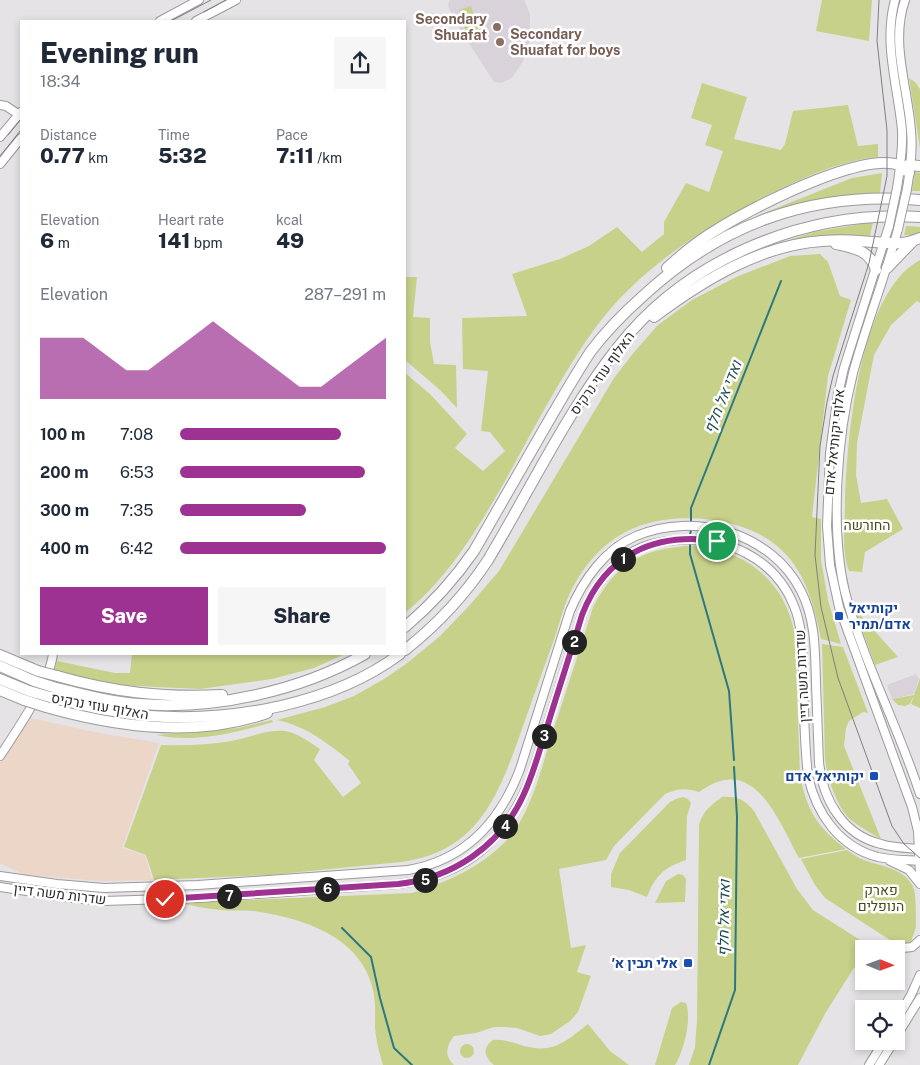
<!DOCTYPE html>
<html lang="en">
<head>
<meta charset="utf-8">
<style>
	:root { --surface:#fff; --page:#f6f6f7; --text:#1f2937; --muted:#747a83; --accent:#9e3292 }
	body { margin:0; font-family:"Public Sans",Heebo,sans-serif; background:var(--page); color:var(--text); height:100vh; display:flex; flex-direction:column; font-size:19px; white-space:nowrap }
	* { box-sizing:border-box; margin:0 }
	p { font-size:16px; color:var(--muted) }
	.icon { flex:none; width:28px; height:28px; fill:none; stroke:currentColor; stroke-width:2; stroke-linecap:round; stroke-linejoin:round }
	.map { position:relative; flex:1; overflow:hidden }
	.drawer { position:absolute; left:20px; top:20px; width:386px; height:635px; display:flex; flex-direction:column; background:var(--surface); border-radius:0px; box-shadow:0 2px 8px #0003 }
	.drawer>* { flex:none }
	.needle { width:32px; rotate:91deg }
	.fabs { position:absolute; left:855px; top:940px; display:grid; gap:10px }
	.fabs a { display:grid; place-items:center; width:50px; height:50px; border-radius:0px; background:var(--surface); box-shadow:0 2px 8px #0003; font-size:25px }
	.pin { position:absolute; display:grid; place-items:center; width:42px; height:42px; color:#fff; margin:-21px; border:2px solid #fff; border-radius:50%; box-shadow:0 1px 5px #0007 }
	.km { position:absolute; width:25px; height:25px; margin:-12px; border-radius:50%; background:#222; color:#fff; font-size:14px; line-height:25px; text-align:center }
	.round { display:grid; place-items:center; flex:none; width:52px; height:52px; border-radius:0px; background:var(--page) }
	.head { display:flex; align-items:center; justify-content:space-between; height:85px; padding:0 20px }
	h1 { font-size:28px; font-weight:800; line-height:38px }
	.figures { display:grid; grid-template-columns:repeat(3,1fr); gap:8px; height:85px; padding:5px 20px }
	.figures div { display:grid; align-content:center }
	.figures b { font-size:21px; font-weight:800 }
	.figures small { font-size:14px; font-weight:400 }
	.figures p { font-size:14px }
	.chart { height:140px; padding:10px 20px }
	.chart p { display:flex; justify-content:space-between }
	.chart svg { width:100%; height:90px; margin-top:5px; fill:var(--accent); opacity:.7 }
	.action { display:flex; gap:10px; margin-top:auto; padding:10px 20px }
	.action a { flex:1; height:58px; border-radius:0px; background:var(--accent); color:#fff; font-size:20px; font-weight:800; line-height:58px; text-align:center }
	.action a+a { background:var(--page); color:var(--text) }
	ul { padding:0 20px; list-style:none; font-size:16px }
	li { display:grid; grid-template-columns:80px 60px 1fr; align-items:center; height:38px }
	li i { height:12px; border-radius:6px; background:var(--accent) }
	.map>svg:first-child { display:block }
</style>
</head>
<body>
<div class="map">
<svg width="920" height="1065" viewBox="0 0 920 1065">
	<rect width="100%" height="100%" fill="#e6e3e6"/>
	<polygon fill="#ebd6c8" points="31,718 94,732 159,743 122,848 145,855 152,880 102,881 25,875 0,863 0,763"/>
	<g fill="#dad2da">
		<polygon points="449,0 524,0 530,14 530,40 523,61 512,78 501,83 494,82 461,31 448,6"/>
		<polygon points="916,674 919,679 914,694 892,699 887,685"/>
	</g>
	<g fill="#c8d18a">
		<polygon points="822,0 872,0 869,41 816,31"/>
		<polygon points="471,6 480,36 468,40 459,10"/>
		<polygon points="909,78 915,82 920,89 920,148"/>
		<path d="M702,83L747,97L734,139L781,150L785,144L793,111L848,105L858,146L878,144V157C835,161 789,184 751,204C692,235 632,276 593,331C558,380 531,435 501,488C475,533 446,580 405,613V373L430,394L467,434L455,448L483,471L505,451L490,432L481,431L488,371L463,369L462,318L527,316L512,274L560,259L589,246L617,227L642,252L664,234V222L686,183L709,192L723,151L705,145L712,125L691,118Z"/>
		<polygon points="915,172 920,173 920,191 912,191"/>
		<polygon points="882,173 880,194 843,196 819,200 756,216 852,178"/>
		<polygon points="873,222 870,236 813,236 768,247 814,232"/>
		<polygon points="906,226 920,227 920,234 917,236 904,235"/>
		<path d="M820,254L828,262L840,296L851,300L828,376L812,517L821,519V560L828,600L841,644L821,639C810,583 794,541 733,524C710,518 686,517 663,520C619,527 591,552 571,591C564,605 560,622 555,637C544,667 533,698 522,729C499,794 479,852 401,862L270,875L154,880L146,855L124,847L161,745C185,746 208,745 231,741C248,738 268,729 285,731C298,733 309,742 320,749L314,760L343,797L361,783L348,764L350,761C327,743 306,726 277,720L325,707L354,696L384,679L406,664L439,637L468,607L499,571L614,378L635,351L658,325L692,300L736,277L790,256Z"/>
		<path d="M920,260V303L917,301L891,325L874,355L857,443L856,475L861,503L887,499L903,529L865,552L862,572L849,571C841,550 845,526 845,503C847,440 858,293 920,260Z"/>
		<polygon points="405,277 417,277 413,317 430,318 430,342 434,364 456,365 457,408 440,390 405,360"/>
		<path d="M699,545C750,554 785,582 795,635L800,774C806,810 818,828 846,849L799,858C778,820 754,751 699,792C686,788 678,788 665,794L614,846L606,860L559,869L571,948L586,945L577,972L591,976L578,1012L570,1021L551,1034L540,1036L517,1028L505,1027H494L476,1033L454,1036C446,1046 444,1056 454,1065H383C379,1053 376,1040 375,1028C375,1014 376,1000 372,986C358,935 301,918 254,911C243,910 231,911 220,910C206,909 192,905 178,903L412,893C447,882 479,868 505,842C530,817 542,767 552,734C566,692 580,649 593,607C619,558 646,548 699,545Z"/>
		<polygon points="854,608 898,657 875,665"/>
		<path d="M822,644L843,647L868,713L863,712L849,721L846,728L844,746L881,839C871,833 861,828 851,820C837,808 828,779 825,760Z"/>
		<polygon points="132,654 345,654 314,668 272,679 200,689 114,685 54,671 57,661 115,673 130,673"/>
		<polygon points="920,678 920,708 911,704"/>
		<polygon points="914,695 910,704 905,706 898,705 892,699"/>
		<path d="M272,720L273,722C235,733 196,743 156,735L238,728Z"/>
		<path d="M683,797L688,799L691,803L687,816L686,860C663,868 656,875 647,897L629,890L611,887V874L620,853L670,802L676,799Z"/>
		<path d="M722,797C737,796 745,800 754,811L797,889L813,910L868,945L866,949H864V952L826,1012L798,1065H689L695,1047L697,1020L699,825C703,811 711,805 722,797Z"/>
		<path d="M847,850C853,854 858,858 864,860C882,867 906,868 914,889C916,895 916,916 916,924C916,931 912,936 911,943L909,942L902,944L890,940L825,898L815,885L801,859Z"/>
		<polygon points="678,874 683,875 686,879 685,902 655,903 666,881"/>
		<path d="M681,1002L686,1003C692,1020 684,1050 675,1065H655L672,1008Z"/>
		<path d="M588,1024L610,1051L629,1065H494C484,1057 482,1048 493,1040C504,1039 514,1043 524,1046C554,1054 566,1041 588,1024Z"/>
		<circle cx="467" cy="1051" r="7"/>
	</g>
	<g fill="none" stroke-linecap="round" stroke-linejoin="round">
		<g stroke="#2c7881" stroke-width="2">
			<polyline points="691,522 691,508 781,281"/>
			<polyline points="690,535 691,530"/>
			<polyline points="690,543 690,554 729,691 734,760"/>
			<polyline points="342,928 371,957 380,998 394,1048 412,1065"/>
			<polyline points="709,1065 735,990 737,817 734,767"/>
		</g>
		<g stroke="#9c9a9c" stroke-width="10">
			<g id="secondary">
				<path d="M895,0C883,44 898,86 902,130C903,149 900,169 897,188"/>
				<path d="M905,0C890,43 908,87 911,131C913,150 910,170 907,189"/>
				<polyline points="160,21 199,0"/>
				<polyline points="196,21 236,0"/>
				<polyline points="0,105 6,106 21,116"/>
				<polyline points="0,137 21,112"/>
				<polyline points="0,164 21,138"/>
				<polyline points="889,226 844,368 838,394 830,453 827,526 830,565 839,607 912,807 918,831 920,875"/>
				<path d="M898,229C885,277 866,325 853,373C837,436 830,529 845,592C863,661 898,726 920,794"/>
				<path d="M0,756C17,730 49,684 53,654"/>
				<polyline points="890,861 909,870 920,884"/>
				<path d="M0,876L57,884L104,888L198,885L408,870C466,860 500,822 520,769L570,611C583,580 605,549 636,536C695,511 772,533 801,591C816,620 815,652 816,684C817,710 818,737 819,763C823,800 843,835 881,844C894,848 907,848 920,849"/>
				<path d="M0,887L72,898L104,901L199,898L398,884C468,876 508,837 532,774L582,615C592,589 609,566 634,551C647,544 662,541 677,540C726,536 775,558 794,606C803,628 802,650 803,673C804,707 804,742 808,776C816,813 839,847 878,857C891,860 906,860 920,861"/>
				<polyline points="903,948 912,947 920,940"/>
				<polyline points="896,1021 911,995 920,975"/>
				<polyline points="896,1037 920,998"/>
				<polyline points="869,1065 884,1041"/>
				<polyline points="879,1065 894,1041"/>
			</g>
		</g>
		<g stroke="#9c9a9c" stroke-width="12">
			<g id="highway">
				<polyline points="901,171 908,165 920,166"/>
				<path d="M836,244C854,248 870,250 876,270"/>
				<path d="M667,268C683,253 699,240 718,229C746,211 887,136 909,173"/>
				<polyline points="887,268 912,242"/>
				<path d="M654,317C702,281 760,245 822,241C835,240 848,240 860,241C881,242 901,247 920,238"/>
				<path d="M405,627C432,604 454,580 474,551C496,512 518,474 540,436C557,407 573,378 591,351C606,331 624,313 643,296C722,223 812,191 920,200"/>
				<path d="M405,650C438,624 465,595 488,560C530,490 568,410 618,347C689,257 807,210 920,217"/>
				<polyline points="0,655 38,671"/>
				<polyline points="0,666 34,681"/>
				<path d="M57,676C113,692 163,698 222,695"/>
				<polyline points="0,679 29,691"/>
				<path d="M53,687C81,694 110,702 139,704C214,710 300,691 365,654"/>
				<polyline points="0,690 24,700"/>
				<path d="M50,697C83,706 116,713 150,716C232,722 333,704 400,654"/>
				<path d="M46,707C116,727 197,738 267,713"/>
			</g>
		</g>
		<use href="#secondary" stroke="#fff" stroke-width="8"/>
		<use href="#highway" stroke="#fff" stroke-width="10"/>
		<g stroke="#807e80" stroke-width="1">
			<polyline points="879,0 877,41 887,130 887,176 869,263 833,376 827,402 820,446 815,555 821,607 838,678 892,826 904,844 920,858"/>
			<polyline points="204,12 226,0"/>
			<polyline points="171,21 211,0"/>
			<polyline points="8,135 21,119"/>
			<polyline points="0,156 21,130"/>
		</g>
		<g stroke="#9c9a9c" stroke-width="10" stroke-linecap="butt">
			<g id="secondary-bridge">
				<polyline points="889,226 897,188"/>
				<polyline points="898,229 907,189"/>
			</g>
		</g>
		<g stroke="#9c9a9c" stroke-width="12" stroke-linecap="butt">
			<g id="highway-bridge">
				<polyline points="38,671 57,676"/>
				<polyline points="34,681 53,687"/>
				<polyline points="29,691 50,697"/>
				<polyline points="24,700 46,707"/>
			</g>
		</g>
		<use href="#secondary-bridge" stroke="#fff" stroke-width="8"/>
		<use href="#highway-bridge" stroke="#fff" stroke-width="10"/>
	</g>
	<g fill="none" stroke-linecap="round" stroke-linejoin="round">
		<g stroke="#fff" stroke-width="10">
			<path id="route" d="M165,899L398,884C453,878 500,846 523,796C534,773 540,748 548,724C559,688 571,652 582,615C605,555 654,532 717,541"/>
		</g>
		<use href="#route" stroke="#9e3292" stroke-width="6"/>
	</g>
	<g fill="#8d6e63" stroke="#fff" stroke-width="2">
		<circle cx="497" cy="27" r="5"/>
		<circle cx="500" cy="42" r="5"/>
	</g>
	<g fill="#1a4fb4" stroke="#fff" stroke-width="2">
		<rect x="834" y="611" width="10" height="10" rx="2.5"/>
		<rect x="869" y="771" width="10" height="10" rx="2.5"/>
		<rect x="683" y="958" width="10" height="10" rx="2.5"/>
	</g>
	<g text-anchor="middle" stroke-width="5" stroke-linejoin="round" paint-order="stroke">
		<g font-size="14" font-weight="bold" fill="#785e54" stroke="#fff" text-anchor="end">
			<text x="487" y="24">Secondary<tspan x="487" dy="16">Shuafat</tspan></text>
			<text x="510" y="39" text-anchor="start">Secondary<tspan x="510" dy="16">Shuafat for boys</tspan></text>
		</g>
		<g font-size="14" fill="#2e2d2e" stroke="#fff">
			<text transform="translate(602 373) rotate(-54)" y="5">האלוף עוזי נרקיס</text>
			<text transform="translate(834 442) rotate(-84)" y="5">אלוף יקותיאל אדם</text>
			<text transform="translate(802 676) rotate(-93)" y="5">שדרות משה דיין</text>
			<text transform="translate(100 706) rotate(10)" y="5">האלוף עוזי נרקיס</text>
			<text transform="translate(60 894) rotate(7)" y="5">שדרות משה דיין</text>
		</g>
		<g font-size="14" fill="#474c16" stroke="#fff">
			<text x="867" y="530">החורשה</text>
			<text x="881" y="895">פארק<tspan x="881" dy="16">הנופלים</tspan></text>
		</g>
		<g font-size="14" font-weight="bold" fill="#164399" stroke="#fff" text-anchor="end">
			<text x="849" y="613" text-anchor="start">יקותיאל<tspan x="849" dy="16">אדם/תמיר</tspan></text>
			<text x="864" y="781">יקותיאל אדם</text>
			<text x="678" y="968">אלי תבין א׳</text>
		</g>
		<g font-size="15" font-style="italic" fill="#204d53" stroke="#fff">
			<text transform="translate(723 397) rotate(-68)" y="5">ואדי אל חלף</text>
			<text transform="translate(724 918) rotate(-89)" y="5">ואדי אל חלף</text>
		</g>
	</g>
</svg>
<div class="fabs">
<a><svg class="needle" viewBox="-14 -14 28 28"><path d="M0-13l5 13h-10z" fill="#e53935"/><path d="M0 13l5-13h-10z" fill="#747a83"/></svg></a>
<a><svg class="icon" aria-label="locate" viewBox="0 0 24 24"><circle cx="12" cy="12" r="6"/><path d="M12 2v4M12 18v4M2 12h4M18 12h4"/></svg></a>
</div>
<div class="pin" style="left:717px;top:541px;background:#1e9e55"><svg class="icon" aria-label="arrive" viewBox="0 0 24 24"><path d="M6 21V4h12l-3 4 3 4H6"/></svg></div>
<div class="pin" style="left:165px;top:899px;background:#d93025"><svg class="icon" aria-label="check" viewBox="0 0 24 24"><path d="M5 12l5 5 9-10"/></svg></div>
<b class="km" style="left:623px;top:559px">1</b>
<b class="km" style="left:574px;top:642px">2</b>
<b class="km" style="left:544px;top:736px">3</b>
<b class="km" style="left:505px;top:826px">4</b>
<b class="km" style="left:425px;top:880px">5</b>
<b class="km" style="left:327px;top:889px">6</b>
<b class="km" style="left:229px;top:896px">7</b>
<section class="drawer">
<div class="head"><div><h1>Evening run</h1><p>18:34</p></div><a class="round"><svg class="icon" aria-label="share" viewBox="0 0 24 24"><path d="M12 15V3M7 8l5-5 5 5M5 13v7h14v-7"/></svg></a></div>
<div class="figures">
<div><p>Distance</p><b>0.77<small> km</small></b></div>
<div><p>Time</p><b>5:32</b></div>
<div><p>Pace</p><b>7:11<small> /km</small></b></div>
</div>
<div class="figures">
<div><p>Elevation</p><b>6<small> m</small></b></div>
<div><p>Heart rate</p><b>141<small> bpm</small></b></div>
<div><p>kcal</p><b>49</b></div>
</div>
<div class="chart"><p><span>Elevation</span>287–291 m</p>
<svg viewBox="0 0 160 44" preserveAspectRatio="none"><path d="M0 44V14L10 14L20 14L30 22L40 30L50 30L60 22L70 14L80 6L90 14L100 22L110 30L120 38L130 38L140 30L150 22L160 14V44z"/></svg>
</div>
<ul>
<li><b>100 m</b>7:08<i style="width:78%"></i></li>
<li><b>200 m</b>6:53<i style="width:90%"></i></li>
<li><b>300 m</b>7:35<i style="width:61%"></i></li>
<li><b>400 m</b>6:42<i style="width:100%"></i></li>
</ul>
<div class="action"><a>Save</a><a>Share</a></div>
</section>
</div>
</body>
</html>
